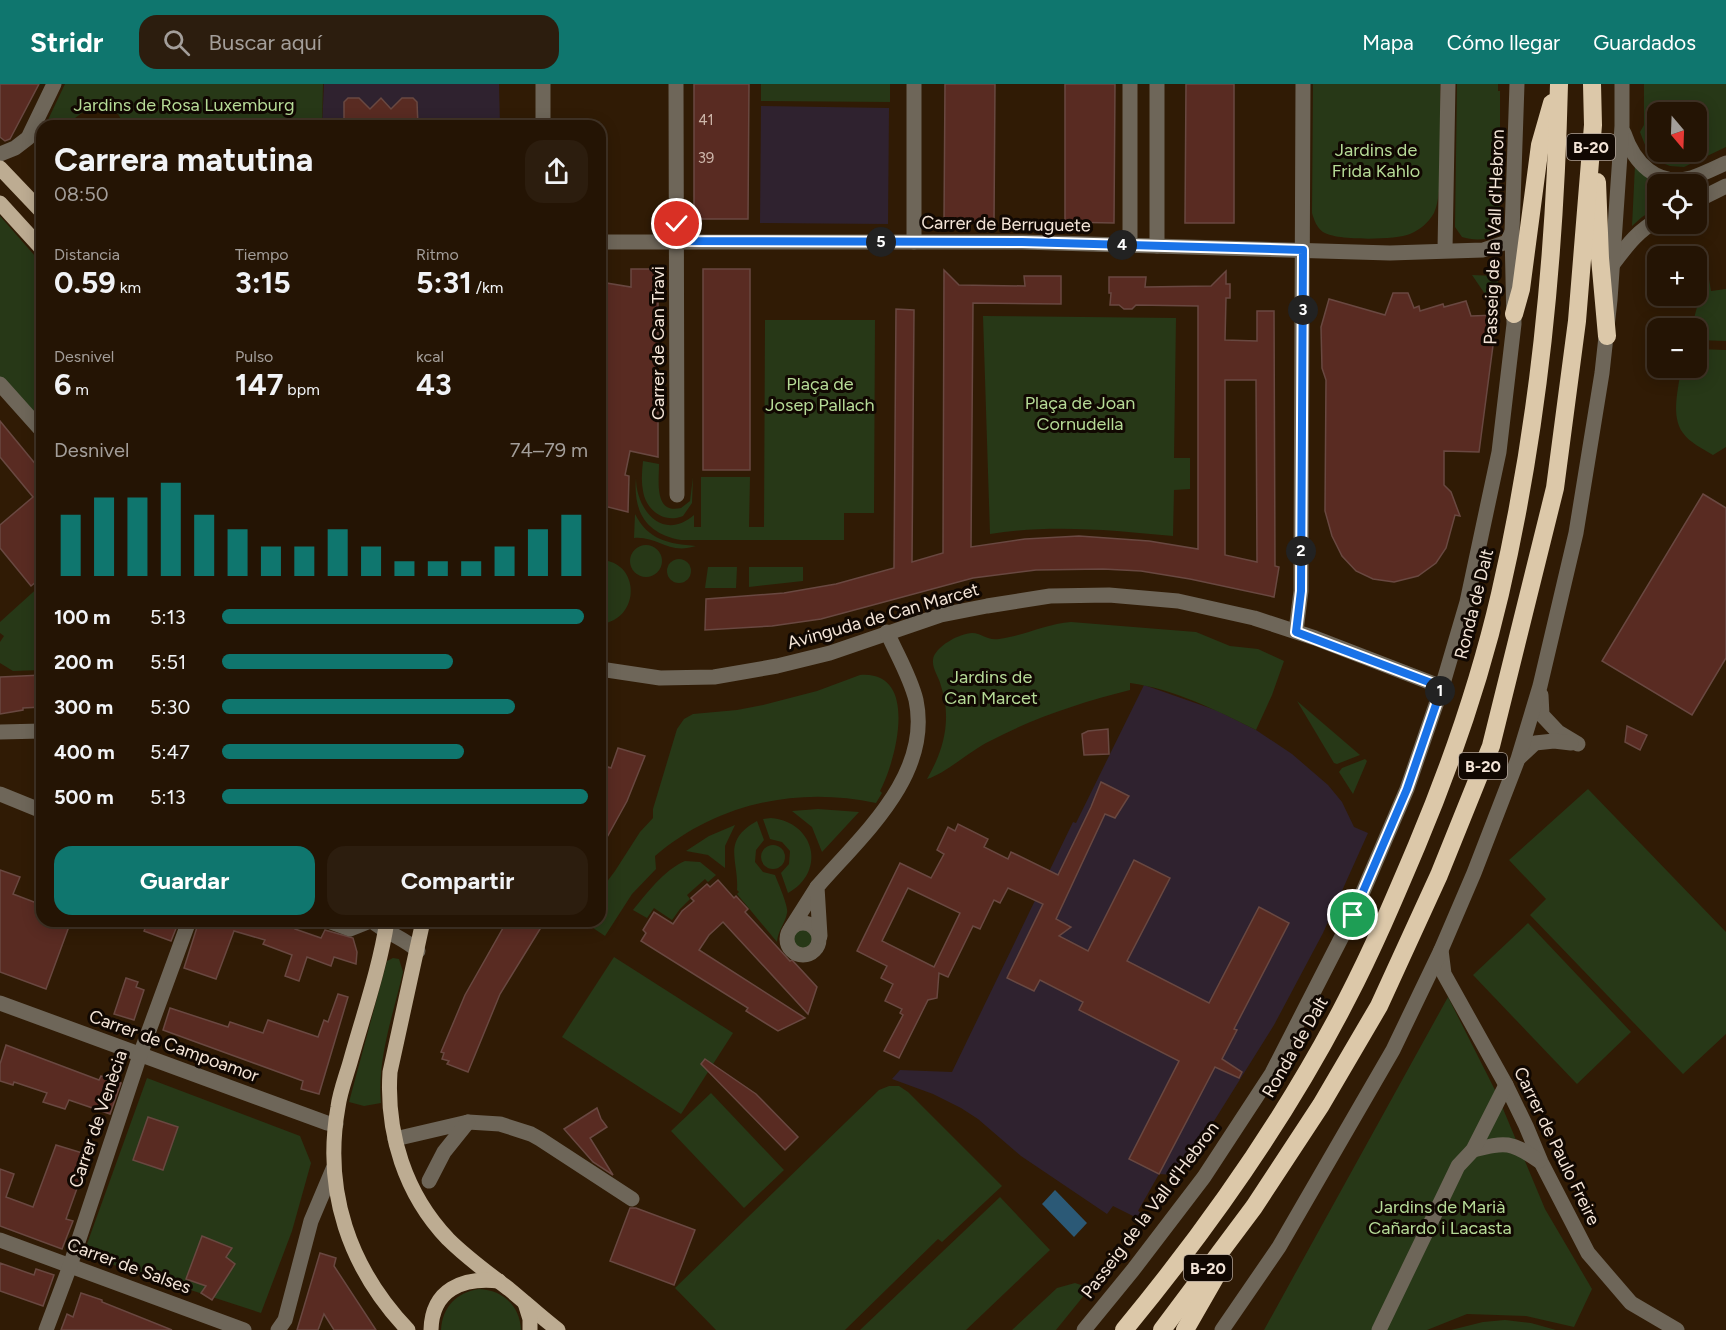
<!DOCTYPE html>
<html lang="es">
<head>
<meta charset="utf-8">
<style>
	:root { --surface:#241404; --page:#2c1d0e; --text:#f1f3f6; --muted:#a39e9a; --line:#413326; --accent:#0f766e }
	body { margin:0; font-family:Figtree,sans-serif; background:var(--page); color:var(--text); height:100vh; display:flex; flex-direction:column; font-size:22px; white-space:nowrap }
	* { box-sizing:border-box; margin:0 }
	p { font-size:20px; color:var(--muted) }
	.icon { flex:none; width:33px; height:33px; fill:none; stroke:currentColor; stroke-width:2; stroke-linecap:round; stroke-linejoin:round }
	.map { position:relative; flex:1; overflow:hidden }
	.drawer { position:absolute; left:36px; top:36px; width:570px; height:807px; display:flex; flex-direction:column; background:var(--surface); border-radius:18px; box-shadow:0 3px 15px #0003,0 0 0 2px var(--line) }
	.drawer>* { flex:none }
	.needle { width:39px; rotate:161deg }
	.controls { position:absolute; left:1647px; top:18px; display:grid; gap:12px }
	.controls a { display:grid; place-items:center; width:60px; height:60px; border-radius:12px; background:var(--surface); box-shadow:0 3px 15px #0003,0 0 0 2px var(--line); font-size:30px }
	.pin { position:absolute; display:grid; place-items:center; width:51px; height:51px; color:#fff; margin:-26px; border:3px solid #fff; border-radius:50%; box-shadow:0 2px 6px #0007 }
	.km { position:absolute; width:30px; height:30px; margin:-15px; border-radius:50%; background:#222; color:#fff; font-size:16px; line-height:30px; text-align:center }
	.round { display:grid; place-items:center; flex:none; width:63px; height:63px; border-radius:18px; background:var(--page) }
	.headline { display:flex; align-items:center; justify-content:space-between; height:102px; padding:0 18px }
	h1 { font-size:33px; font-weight:700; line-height:45px }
	.stats { display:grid; grid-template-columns:repeat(3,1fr); gap:9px; height:102px; padding:6px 18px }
	.stats div { display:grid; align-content:center }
	.stats b { font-size:30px; font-weight:700 }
	.stats small { font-size:16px; font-weight:400 }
	.stats p { font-size:16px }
	.chart { height:168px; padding:12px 18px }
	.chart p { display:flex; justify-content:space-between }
	.chart svg { width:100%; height:108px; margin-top:6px; stroke:var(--accent); stroke-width:6 }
	.button { display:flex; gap:12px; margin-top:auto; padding:12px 18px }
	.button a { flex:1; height:69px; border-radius:18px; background:var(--accent); color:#fff; font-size:24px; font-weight:700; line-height:69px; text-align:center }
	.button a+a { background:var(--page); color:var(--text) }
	ul { padding:0 18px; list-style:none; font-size:20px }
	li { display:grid; grid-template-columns:96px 72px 1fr; align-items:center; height:45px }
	li i { height:15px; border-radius:8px; background:var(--accent) }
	header { display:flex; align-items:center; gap:36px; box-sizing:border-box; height:84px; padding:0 30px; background:var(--accent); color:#fff }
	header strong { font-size:28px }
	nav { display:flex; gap:33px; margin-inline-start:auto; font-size:21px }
	.search { width:420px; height:54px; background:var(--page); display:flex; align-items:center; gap:15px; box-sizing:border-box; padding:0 21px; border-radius:18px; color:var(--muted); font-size:22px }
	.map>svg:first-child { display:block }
</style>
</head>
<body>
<header>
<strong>Stridr</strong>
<div class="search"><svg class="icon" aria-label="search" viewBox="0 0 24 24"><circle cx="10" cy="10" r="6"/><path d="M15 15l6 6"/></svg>Buscar aquí</div>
<nav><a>Mapa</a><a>Cómo llegar</a><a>Guardados</a></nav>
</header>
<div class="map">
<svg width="1726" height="1246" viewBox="0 0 1726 1246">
	<rect width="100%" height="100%" fill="#301b05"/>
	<g fill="#2f222f">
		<polygon points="324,0 499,0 500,42 322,42"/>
		<polygon points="761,22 889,24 888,140 760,139"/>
		<polygon points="1144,601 1218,627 1256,646 1292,670 1328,701 1342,718 1354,743 1368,749 1323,849 1274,941 1184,1085 1175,1091 1159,1090 1138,1127 1140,1128 1137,1134 1113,1122 1107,1130 1021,1072 978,1035 961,1024 933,1010 892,995 900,986 952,988 1073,738 1076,739"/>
	</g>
	<g fill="#273817" fill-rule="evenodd">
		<polygon points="65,0 323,0 322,42 125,42 118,30 93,21 64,42 45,42"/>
		<polygon points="761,0 890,0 890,18 761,17"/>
		<path d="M1313,0H1440C1440,28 1445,108 1434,129C1429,138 1420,146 1410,150C1396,156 1336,157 1323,148C1317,144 1314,136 1312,129Z"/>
		<path d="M1457,0H1498V7H1500V144L1497,148L1499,151C1487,156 1474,157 1462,153L1455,143Z"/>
		<path d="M1644,0H1726V63L1684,83L1670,82L1652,75L1653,72L1645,61L1640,48L1644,41ZM1658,28H1696V68H1658Z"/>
		<polygon points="1635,81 1676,100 1658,100 1657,124 1642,133 1632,142"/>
		<polygon points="0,132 42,180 42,340 0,294"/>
		<polygon points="1472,191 1496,192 1498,194 1498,209 1487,213"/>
		<polygon points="1709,195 1711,207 1726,205 1726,257 1697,256 1696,244 1686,244 1687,242 1692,242 1701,208 1697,206 1697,199"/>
		<path d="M983,232L1176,234L1174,374H1190V405L1174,406L1173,452C1112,446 1051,440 990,450Z"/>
		<path d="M765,236H875L874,429H844V456H681C647,450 633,429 636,394C636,426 663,458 694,431V443H701V393H750L749,443H764Z"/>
		<path d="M1697,265L1726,266V363L1713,371C1703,365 1689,358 1683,349C1670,332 1679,303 1681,284H1696Z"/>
		<path d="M643,377L659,380C659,398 654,430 681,424L690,417L693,393L692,419L683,432C664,440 646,426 643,407C641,397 642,387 643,377Z"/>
		<path d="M635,430C648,456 669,460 696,462C668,471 658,452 634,454Z"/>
		<circle cx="646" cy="477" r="16"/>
		<circle cx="679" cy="487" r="12"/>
		<path d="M600,476C641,477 641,536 600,540Z"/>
		<polygon points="708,483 737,483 736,504 705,504"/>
		<polygon points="749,483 803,483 803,497 749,503"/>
		<polygon points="42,500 42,586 13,587 0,579 0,558 4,552 0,549 0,538"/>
		<path d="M1071,538L1196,548L1230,562L1258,565L1284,577L1272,611L1256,646C1216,626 1174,605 1130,599V606C1079,619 1036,633 990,657C971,666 945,690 927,695C944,666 952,635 941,602C939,593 932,585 933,576C934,563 960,549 972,549C982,549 987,557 999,555C1023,552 1046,540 1071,538Z"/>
		<path d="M860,591C920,586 896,677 880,707L882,709L876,719C798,702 717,719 655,772L656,785L632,810L605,852L593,844L588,837H600V807L615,787L640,748L653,734V725L677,645L684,635L693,630L737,626L763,621L817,607Z"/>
		<polygon points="1297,617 1360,671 1337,680 1334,679"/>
		<polygon points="1365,675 1367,677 1353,710 1339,688 1342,684"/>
		<polygon points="1588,705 1726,848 1726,950 1683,990 1530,831 1546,815 1509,776"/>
		<polygon points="818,725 859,728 822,768 812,743 792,727"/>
		<path d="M771,734C815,738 827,788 788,809L781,789L789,780L790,767L782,758L770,755L763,735Z"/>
		<path d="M757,737L764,756L756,766L755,778L763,788L775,791C778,799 789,823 787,829C785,840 778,846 777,858L737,810L739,808L737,806C739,776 721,757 757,737Z"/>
		<polygon points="735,741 725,762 725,784 708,771 686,767 709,752"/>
		<circle cx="773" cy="773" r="12"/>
		<path d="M685,777L700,778L716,791L708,798L705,795L687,811L690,815L680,825L672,836L654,824L647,834L633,826C647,809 664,786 685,777Z"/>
		<polygon points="1528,839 1631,948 1577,1000 1473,891"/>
		<circle cx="802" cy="855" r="11"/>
		<polygon points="614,873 733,949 681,1030 562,953"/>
		<path d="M393,874L399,875L403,888C393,931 377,975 381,1019L364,1022L349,1018L387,877Z"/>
		<polygon points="1448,913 1496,1008 1545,1125 1592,1205 1574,1243 1526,1232 1467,1230 1427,1246 1264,1246"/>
		<polygon points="147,994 300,1052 311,1079 292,1147 261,1229 83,1171"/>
		<polygon points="889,1002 899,1002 908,1008 1002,1102 942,1158 938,1155 845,1246 716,1246 675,1204 879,1006"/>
		<polygon points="711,1009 784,1086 744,1124 671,1047"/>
		<polygon points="1000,1113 1050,1166 966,1246 860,1246"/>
		<polygon points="1075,1199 1090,1204 1056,1246 1012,1246 1057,1204"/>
		<path d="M479,1205C503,1206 520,1222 521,1246H441C442,1223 457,1208 479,1205Z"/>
		<polygon points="1505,1236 1531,1239 1556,1246 1451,1246 1483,1238"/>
	</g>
	<polygon fill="#2b5976" points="1055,1106 1087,1139 1074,1153 1042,1120"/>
	<g fill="#592b22" stroke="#694841" stroke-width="1.5" fill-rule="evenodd">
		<polygon points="0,0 39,0 10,55 5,57 0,53"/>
		<polygon points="694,0 749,0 748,135 694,135"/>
		<polygon points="945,0 995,0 994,139 944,138"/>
		<polygon points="1065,0 1115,0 1114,139 1065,138"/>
		<polygon points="1186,0 1234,0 1234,139 1185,139"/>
		<polygon points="348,14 359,14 370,25 381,14 391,25 402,14 413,14 417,18 418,42 344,42 344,18"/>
		<polygon points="631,185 658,185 658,373 630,367 625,391 629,392 628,428 600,421 600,376 603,361 600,360 600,198 631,203"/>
		<rect x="703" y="185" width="47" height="201"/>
		<path d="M944,186L959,201L1025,202L1024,192H1061V220L973,219L971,463L1025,455L1079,452L1149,457L1198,465V222L1136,221L1132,225H1124L1119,221H1110L1111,209H1109V193H1146L1145,203L1211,202L1226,187V200H1230V214H1226L1225,256L1257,257V227H1274L1275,482L1279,483L1274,513L1190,495L1141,487L1103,485L1036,486L973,494L821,535L772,542L705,546L706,515L784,509L836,500L894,484L896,225L914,226L912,478L943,469ZM1225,296H1256L1257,478L1225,471Z"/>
		<polygon points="1393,209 1408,209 1414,224 1419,222 1420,227 1443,220 1444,223 1466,217 1471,232 1497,231 1479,368 1444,367 1444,401 1451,408 1460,432 1455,431 1446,464 1436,479 1418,492 1394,498 1373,495 1356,487 1342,472 1332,452 1325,427 1326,296 1322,284 1321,243 1329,215 1385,231"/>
		<polygon points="0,337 42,388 42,493 31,502 0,464 0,441 33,413 0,373"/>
		<polygon points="1703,410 1726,424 1726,574 1692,631 1602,577"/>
		<polygon points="42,591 42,623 23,624 23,626 0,630 0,593"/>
		<polygon points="1627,642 1647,651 1640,666 1625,658"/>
		<polygon points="1108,645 1109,670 1084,671 1082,650 1088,647"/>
		<polygon points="618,664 645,672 627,717 600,766 600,702 608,683 611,684"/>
		<path d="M1101,698L1129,712L1115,734L1105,730L1056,835L1071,843L1059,852L1088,867L1134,776L1170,794L1127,877L1209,919L1259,823L1289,839L1234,945L1237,946L1222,975L1242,988L1239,994L1215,983L1159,1090L1129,1075L1179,977L1079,926L1083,918L1040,896L1034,907L1007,894L1043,820L1008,804L1000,819L994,816L980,845L973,842L948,893L939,889L937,914L928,916L899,974L884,967L903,931L900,929L902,925L885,917L893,900L881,894L887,882L857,867L900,779L931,794L944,770L937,766L948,743L955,747L958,740L988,755L984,763L1008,775L1011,768L1058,791L1091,723ZM908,804L960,829L934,883L882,857Z"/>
		<polygon points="0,786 20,793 13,810 42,821 42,837 71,837 46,905 0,888"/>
		<polygon points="718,796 734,814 736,812 748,825 745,828 790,877 792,876 817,903 808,930 723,838 709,851 699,866 805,934 778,947 746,927 748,924 641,857 646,849 643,846 654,828 673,840 682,827 694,817 691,814 707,800 710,803"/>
		<polygon points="148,837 179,837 171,857 144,847"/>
		<polygon points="199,837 298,837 295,845 321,854 325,846 353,854 357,868 356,880 334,873 331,882 307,873 299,897 285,892 292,871 263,860 265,856 234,847 216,895 184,884"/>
		<polygon points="507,837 545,837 500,910 468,988 447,980 449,977 442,975 444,969 441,968 465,911"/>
		<polygon points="126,894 138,898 136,903 144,906 134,936 114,930"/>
		<polygon points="338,910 348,913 319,1010 301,1005 303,997 163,946 170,924 228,943 230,938 263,949 268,936 318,953 324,936 328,938"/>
		<polygon points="6,961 99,996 101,992 121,999 110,1030 69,1016 65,1025 43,1018 47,1009 14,998 13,1001 0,997 0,980"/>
		<polygon points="705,975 756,1010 798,1053 785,1066 701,980"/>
		<polygon points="597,1024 601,1035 607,1043 590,1054 613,1091 593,1078 564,1045"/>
		<polygon points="148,1033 178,1043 163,1086 133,1076"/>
		<polygon points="56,1061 89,1071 66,1135 73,1137 62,1165 0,1142 0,1085 14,1090 6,1113 33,1123"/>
		<polygon points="630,1124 636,1124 695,1146 674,1201 610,1177"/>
		<polygon points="202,1152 232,1164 226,1173 235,1180 212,1216 201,1209 206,1202 186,1195"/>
		<polygon points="320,1169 336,1174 334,1182 376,1246 334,1246 324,1230 318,1246 297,1246"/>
		<polygon points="0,1179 34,1191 36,1185 54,1191 43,1222 0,1207"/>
		<polygon points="81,1209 102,1216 102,1218 172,1246 61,1246 67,1230 73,1233"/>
	</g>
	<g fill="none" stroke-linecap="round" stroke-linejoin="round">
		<g stroke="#6e6659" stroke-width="15">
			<polyline points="676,0 677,411"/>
			<polyline points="1157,0 1157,162"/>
			<polyline points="543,42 543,0"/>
			<path d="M1624,49C1634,79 1657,103 1691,94C1703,90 1715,84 1726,79"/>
			<polyline points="0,70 15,64 28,54 54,0"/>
			<polyline points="1696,117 1726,102"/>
			<polyline points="600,158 1022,158 1390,169 1483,166 1507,158 1512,148"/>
			<polyline points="914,158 914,0"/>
			<polyline points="1130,161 1130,0"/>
			<polyline points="1445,166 1448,0"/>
			<path d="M1613,180C1626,163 1638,146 1658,136"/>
			<polyline points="0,300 42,347"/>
			<polyline points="1296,547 1301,507 1301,477 1303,0"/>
			<polyline points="600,585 660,594 714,593 777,582 830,569 941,531 987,522 1050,512 1109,511 1178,517 1254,534 1315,554 1442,603"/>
			<polyline points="1541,611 1542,631 1558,648 1578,660"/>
			<polyline points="0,648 42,647"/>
			<polyline points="1520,673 1535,659 1554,657 1571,659"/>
			<polyline points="0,710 42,727"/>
			<polyline points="328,837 350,845 370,837"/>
			<path d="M372,837C386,849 404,854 418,867"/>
			<circle cx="803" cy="855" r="16"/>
			<polyline points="791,844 817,803"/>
			<path d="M820,852L817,803C861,752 932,692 916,616C910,592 897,571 887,548"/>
			<polyline points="1441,866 1444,890 1506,1001 1526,1042 1541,1078 1588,1169 1631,1219 1677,1246"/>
			<polyline points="0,919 327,1039 336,1040"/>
			<polyline points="395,1055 468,1038 500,1040 531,1050 540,1055 632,1115"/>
			<path d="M1473,1066C1506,1058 1511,1057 1539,1077"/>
			<polyline points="429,1097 444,1068 468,1038"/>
			<polyline points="0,1156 244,1246"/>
			<polyline points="46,1246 70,1182 140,971 189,837"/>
			<polyline points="278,1246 285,1236 311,1137 333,1085"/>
			<polyline points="1084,1246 1133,1186 1204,1093 1272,989 1353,831 1407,705 1442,603 1467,518 1499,368 1514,240 1512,148 1517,0"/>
			<polyline points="1222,1246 1279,1163 1393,966 1441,866 1474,789 1518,675 1540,602 1576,449 1602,289 1610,216 1622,42 1622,0"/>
			<polyline points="1379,1246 1458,1082 1473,1066 1506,1001"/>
		</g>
		<g stroke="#bdac92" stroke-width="15">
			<polyline points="0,84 42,128"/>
			<polyline points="0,119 42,165"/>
			<path d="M387,837C380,883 364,929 351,975C347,990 340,1007 338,1023C323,1107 349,1184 408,1246"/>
			<path d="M423,837L390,988C386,1049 405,1110 448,1155C467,1174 488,1189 509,1205C525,1218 541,1233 558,1246"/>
			<polyline points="525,1219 530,1235 530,1246"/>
			<path d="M431,1246C432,1205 463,1193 499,1197"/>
		</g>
		<g stroke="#dcc8a9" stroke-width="18">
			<polyline points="1597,98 1600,174 1607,252"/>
			<polyline points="1514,230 1521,205 1540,61 1552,19"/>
			<path d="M1124,1246C1209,1143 1286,1034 1347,915C1373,865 1395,813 1417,761C1451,680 1480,596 1500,510C1539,341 1555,173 1559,0"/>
			<polyline points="1162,1246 1254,1123 1321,1021 1379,922 1439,791 1491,662 1555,404 1577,237 1593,41 1592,0"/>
			<polyline points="1185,1246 1220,1185"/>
		</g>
	</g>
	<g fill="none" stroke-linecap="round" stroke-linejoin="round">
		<g stroke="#fff" stroke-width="12">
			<polyline id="route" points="677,140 677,157 1022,158 1303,166 1301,507 1296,548 1442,603 1407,705 1353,831"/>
		</g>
		<use href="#route" stroke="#1a73e8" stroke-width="8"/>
	</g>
	<g text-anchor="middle" stroke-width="6" stroke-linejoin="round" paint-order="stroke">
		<g font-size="15" fill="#cdb6aa">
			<text x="706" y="41">41</text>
			<text x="706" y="79">39</text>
		</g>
		<g fill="#110802" stroke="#b0a398" stroke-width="1.5">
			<rect x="1567" y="50" width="48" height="26" rx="4.5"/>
			<rect x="1459" y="669" width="48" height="26" rx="4.5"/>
			<rect x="1184" y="1171" width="48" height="26" rx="4.5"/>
		</g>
		<g font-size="16" font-weight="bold" fill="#f4e5d8">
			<text x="1591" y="69">B-20</text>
			<text x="1483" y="688">B-20</text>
			<text x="1208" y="1190">B-20</text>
		</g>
		<g font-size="18" fill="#b6db97" stroke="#110802">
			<text x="184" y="27">Jardins de Rosa Luxemburg</text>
			<text x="1376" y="72">Jardins de<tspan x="1376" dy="21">Frida Kahlo</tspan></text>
			<text x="820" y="306">Plaça de<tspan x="820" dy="21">Josep Pallach</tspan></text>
			<text x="1080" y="325">Plaça de Joan<tspan x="1080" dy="21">Cornudella</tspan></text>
			<text x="991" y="599">Jardins de<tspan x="991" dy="21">Can Marcet</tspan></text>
			<text x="1440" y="1129">Jardins de Marià<tspan x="1440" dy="21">Cañardo i Lacasta</tspan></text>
		</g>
		<g font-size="18" fill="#f4e5d8" stroke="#110802">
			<text transform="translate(1006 140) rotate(1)" y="6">Carrer de Berruguete</text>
			<text transform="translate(1494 153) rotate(-88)" y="6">Passeig de la Vall d'Hebron</text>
			<text transform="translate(658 259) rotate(-90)" y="6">Carrer de Can Travi</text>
			<text transform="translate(1474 520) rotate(-76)" y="6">Ronda de Dalt</text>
			<text transform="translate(883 532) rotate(-16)" y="6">Avinguda de Can Marcet</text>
			<text transform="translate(174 962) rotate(20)" y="6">Carrer de Campoamor</text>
			<text transform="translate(1295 963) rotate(-60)" y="6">Ronda de Dalt</text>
			<text transform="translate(98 1035) rotate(-71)" y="6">Carrer de Venècia</text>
			<text transform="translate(1557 1062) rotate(64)" y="6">Carrer de Paulo Freire</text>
			<text transform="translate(1150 1126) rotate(-53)" y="6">Passeig de la Vall d'Hebron</text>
			<text transform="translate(129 1182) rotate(20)" y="6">Carrer de Salses</text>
		</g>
	</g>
</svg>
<div class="controls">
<a><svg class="needle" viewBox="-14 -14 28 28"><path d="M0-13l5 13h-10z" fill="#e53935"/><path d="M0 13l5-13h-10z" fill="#a39e9a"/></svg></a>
<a><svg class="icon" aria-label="locate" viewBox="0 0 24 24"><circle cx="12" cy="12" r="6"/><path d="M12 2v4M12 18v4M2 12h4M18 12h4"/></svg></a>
<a>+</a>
<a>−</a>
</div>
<div class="pin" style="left:1353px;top:831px;background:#1e9e55"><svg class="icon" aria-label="arrive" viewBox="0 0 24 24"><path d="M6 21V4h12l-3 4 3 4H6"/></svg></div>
<div class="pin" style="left:677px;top:140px;background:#d93025"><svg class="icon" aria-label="check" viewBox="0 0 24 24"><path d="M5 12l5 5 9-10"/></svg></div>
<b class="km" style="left:1440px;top:607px">1</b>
<b class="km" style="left:1301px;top:467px">2</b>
<b class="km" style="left:1303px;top:226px">3</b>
<b class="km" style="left:1122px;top:161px">4</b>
<b class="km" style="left:881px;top:158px">5</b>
<section class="drawer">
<div class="headline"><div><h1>Carrera matutina</h1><p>08:50</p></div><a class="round"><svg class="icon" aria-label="share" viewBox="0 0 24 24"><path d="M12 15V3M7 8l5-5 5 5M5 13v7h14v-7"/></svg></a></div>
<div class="stats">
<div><p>Distancia</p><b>0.59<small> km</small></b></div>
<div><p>Tiempo</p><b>3:15</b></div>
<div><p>Ritmo</p><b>5:31<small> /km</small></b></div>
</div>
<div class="stats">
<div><p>Desnivel</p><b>6<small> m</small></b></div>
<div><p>Pulso</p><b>147<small> bpm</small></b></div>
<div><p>kcal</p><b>43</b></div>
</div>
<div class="chart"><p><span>Desnivel</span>74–79 m</p>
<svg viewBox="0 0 160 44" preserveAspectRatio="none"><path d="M5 44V19M15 44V12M25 44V12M35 44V6M45 44V19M55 44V25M65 44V32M75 44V32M85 44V25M95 44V32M105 44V38M115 44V38M125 44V38M135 44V32M145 44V25M155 44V19"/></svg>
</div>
<ul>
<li><b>100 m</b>5:13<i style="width:99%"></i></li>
<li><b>200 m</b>5:51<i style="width:63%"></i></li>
<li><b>300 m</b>5:30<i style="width:80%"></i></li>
<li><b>400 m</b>5:47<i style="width:66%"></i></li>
<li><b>500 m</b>5:13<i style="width:100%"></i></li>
</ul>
<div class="button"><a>Guardar</a><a>Compartir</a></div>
</section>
</div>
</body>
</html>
